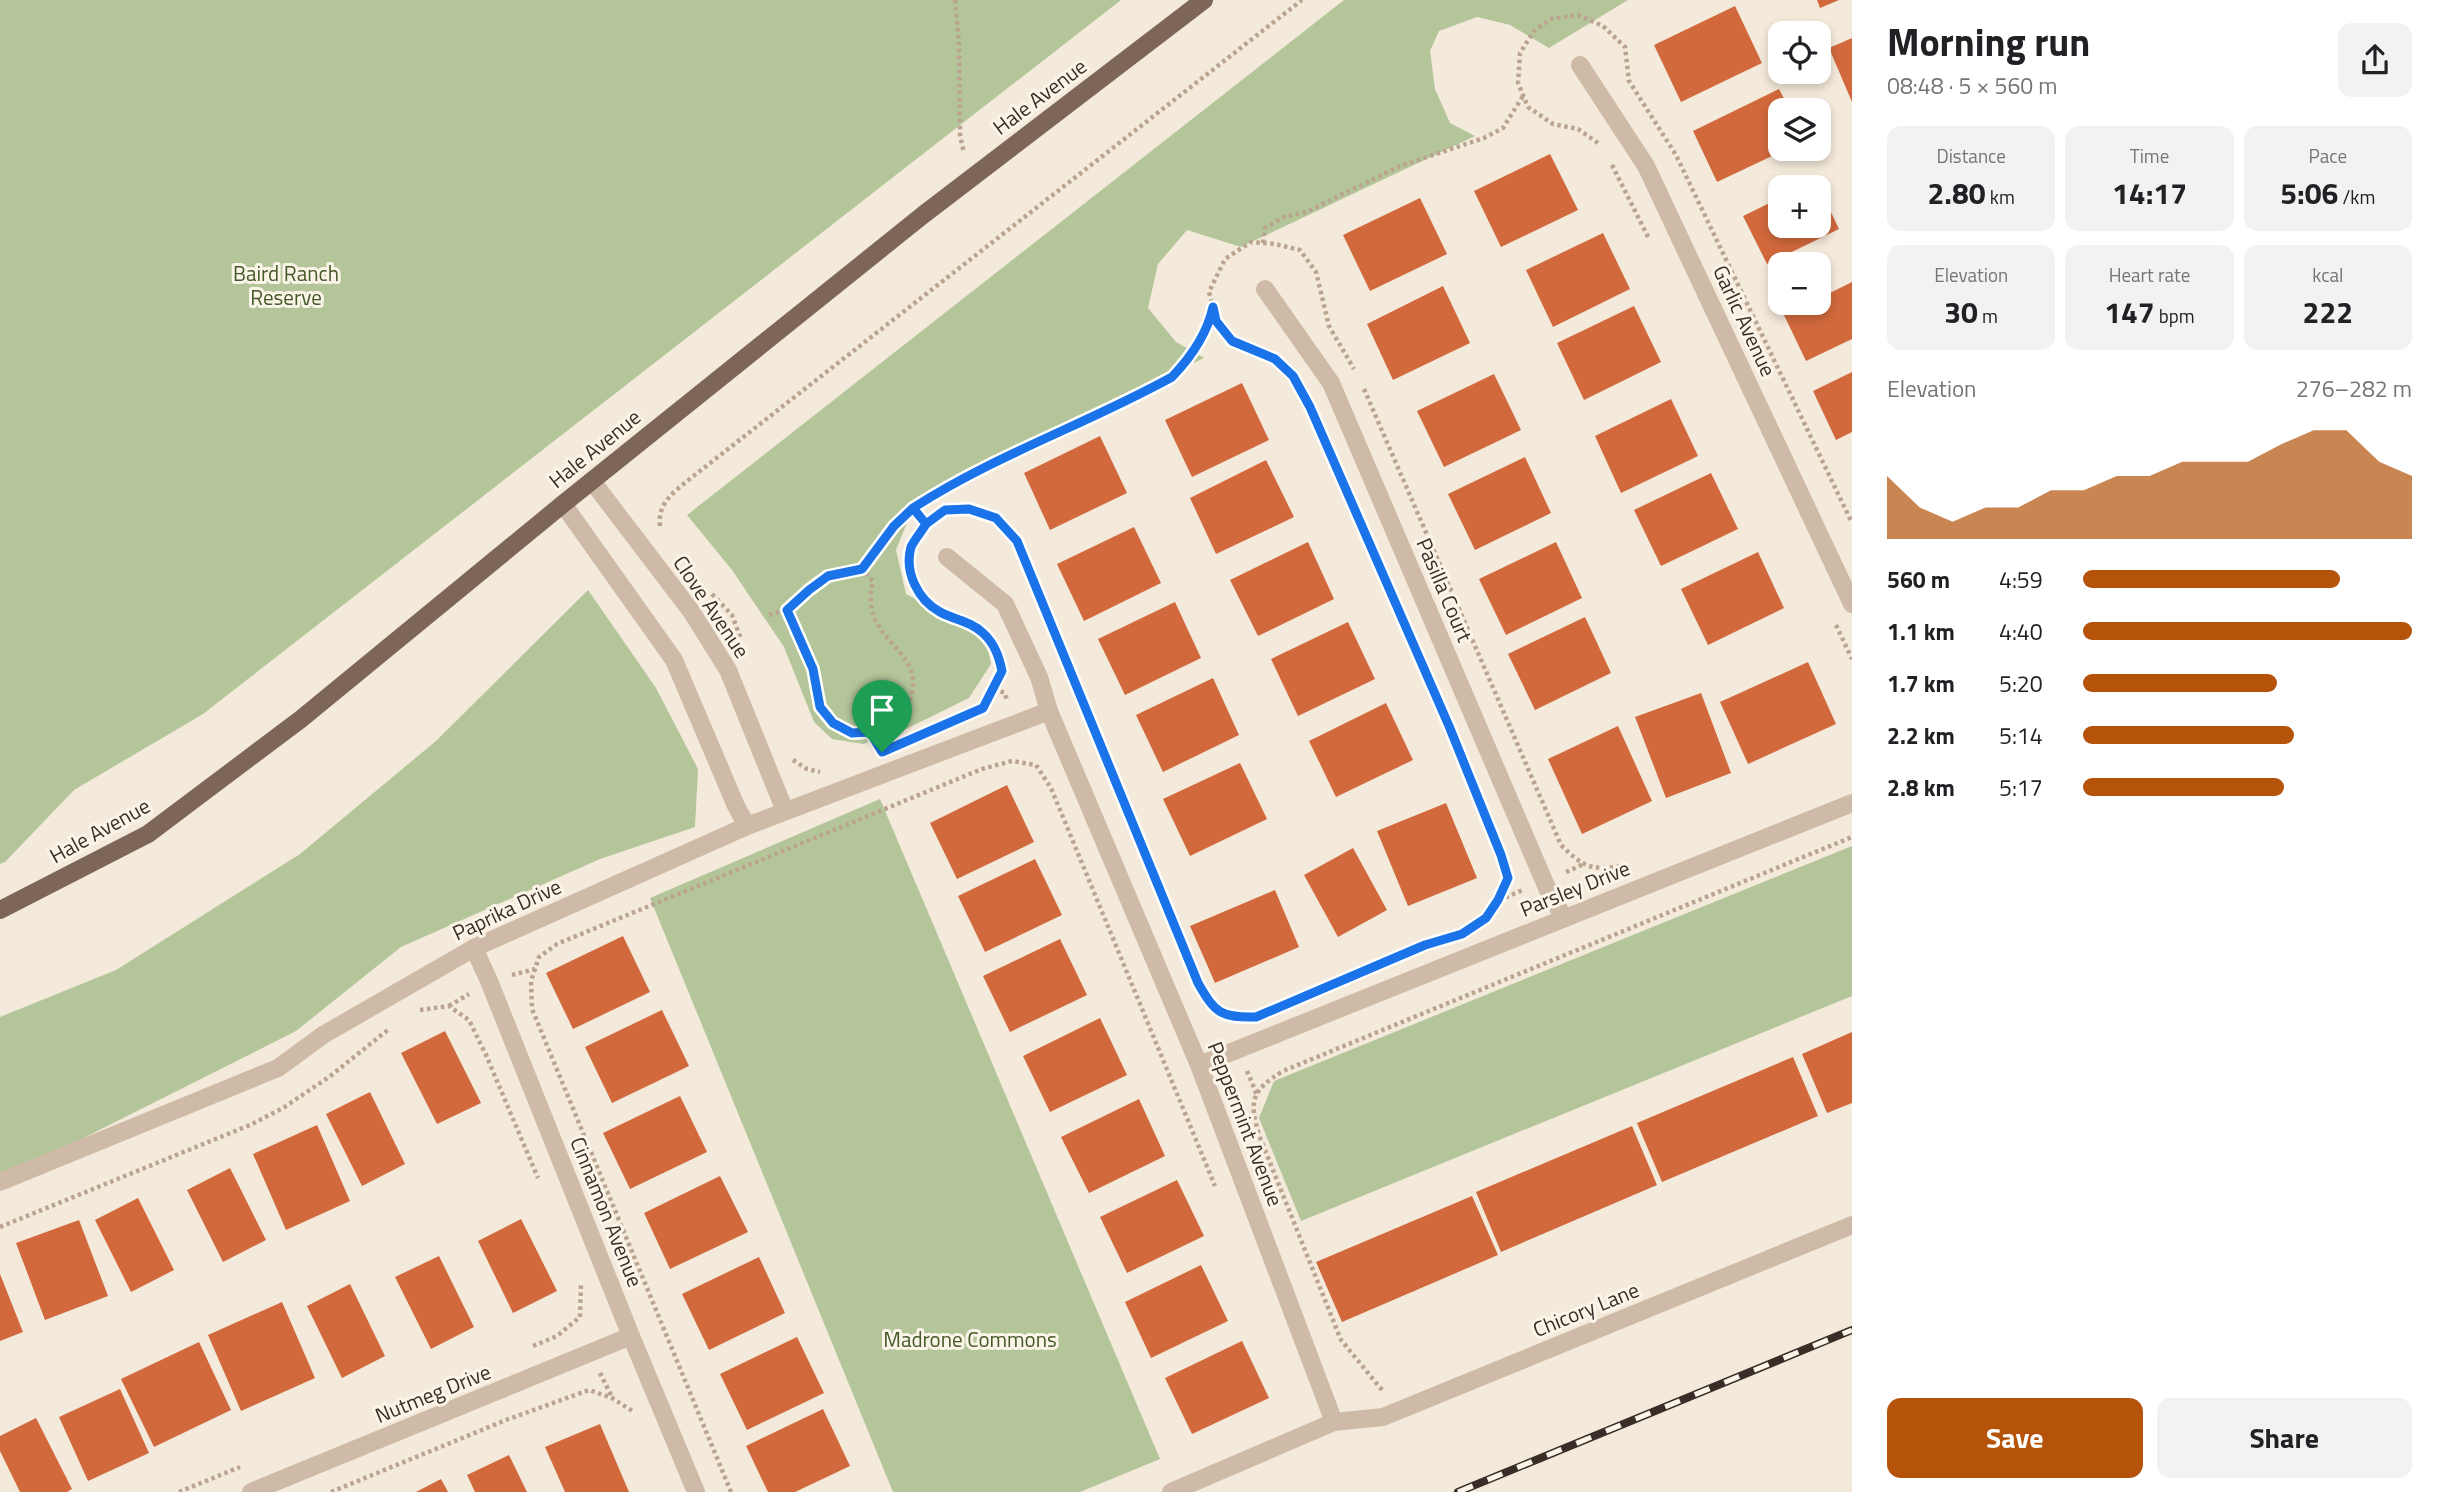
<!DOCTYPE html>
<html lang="en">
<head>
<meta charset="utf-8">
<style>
	:root { --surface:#fff; --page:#f2f2f2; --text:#202124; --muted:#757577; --accent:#b45309 }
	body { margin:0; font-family:"Titillium Web",sans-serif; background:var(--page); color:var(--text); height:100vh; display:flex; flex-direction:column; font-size:26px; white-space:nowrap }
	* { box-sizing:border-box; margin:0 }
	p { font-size:23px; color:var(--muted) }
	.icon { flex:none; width:38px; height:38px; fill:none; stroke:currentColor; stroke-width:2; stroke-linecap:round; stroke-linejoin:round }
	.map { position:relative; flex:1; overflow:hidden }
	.sheet { display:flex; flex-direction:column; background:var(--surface); width:595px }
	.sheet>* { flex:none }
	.fabs { position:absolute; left:1768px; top:21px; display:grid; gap:14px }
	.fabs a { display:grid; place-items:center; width:63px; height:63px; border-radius:14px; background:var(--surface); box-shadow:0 4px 10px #0003; font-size:35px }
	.pin { position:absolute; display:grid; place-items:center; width:60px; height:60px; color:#fff; margin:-72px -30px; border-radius:50% 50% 50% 0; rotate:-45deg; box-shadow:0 0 7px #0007 }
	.pin .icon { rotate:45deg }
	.round { display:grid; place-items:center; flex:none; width:74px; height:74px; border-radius:14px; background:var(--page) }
	.summary { display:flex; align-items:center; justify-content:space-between; height:119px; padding:0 35px }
	h1 { font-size:38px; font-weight:700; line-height:52px }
	.metrics { display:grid; grid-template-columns:repeat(3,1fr); gap:10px; height:119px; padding:7px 35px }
	.metrics div { display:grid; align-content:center; border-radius:14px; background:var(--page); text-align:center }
	.metrics b { font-size:30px; font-weight:700 }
	.metrics small { font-size:19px; font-weight:400 }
	.metrics p { font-size:19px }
	.chart { height:196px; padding:14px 35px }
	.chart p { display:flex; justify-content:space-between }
	.chart svg { width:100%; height:126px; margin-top:7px; fill:var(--accent); opacity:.7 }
	.button { display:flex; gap:14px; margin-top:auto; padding:14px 35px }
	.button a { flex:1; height:80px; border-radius:14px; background:var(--accent); color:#fff; font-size:28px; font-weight:700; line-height:80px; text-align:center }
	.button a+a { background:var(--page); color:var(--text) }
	ul { padding:0 35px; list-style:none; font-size:23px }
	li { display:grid; grid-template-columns:112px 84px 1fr; align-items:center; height:52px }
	li i { height:18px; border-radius:9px; background:var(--accent) }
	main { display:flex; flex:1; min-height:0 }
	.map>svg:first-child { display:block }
</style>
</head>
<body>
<main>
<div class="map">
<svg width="1852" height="1492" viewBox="0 0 1852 1492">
	<rect width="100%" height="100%" fill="#f4eadb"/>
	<g fill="#b4c59a">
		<polygon points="0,0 1121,0 203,714 74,790 5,862 0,864"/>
		<polygon points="1344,0 1628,0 1549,48 1510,25 1477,17 1439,31 1430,51 1435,89 1450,123 1475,136 1241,247 1187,230 1158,264 1148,308 1176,342 1204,358 967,469 965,485 913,508 896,550 906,594 985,635 991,664 969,698 906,729 863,744 832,739 814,722 784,647 732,570 687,515"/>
		<polygon points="588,590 656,688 698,769 695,827 600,859 401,947 296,1031 0,1180 0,1017 116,970 300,854 436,741"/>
		<polygon points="880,799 1160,1459 1080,1492 893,1492 650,898"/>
		<polygon points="1852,846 1852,996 1301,1221 1259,1118 1274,1081"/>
	</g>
	<g fill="#d2693c">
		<polygon points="1817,0 1839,0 1820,8"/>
		<polygon points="1735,6 1762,63 1681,102 1654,45"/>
		<polygon points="1852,38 1852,102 1829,48"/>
		<polygon points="1779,89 1790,110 1780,110 1780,149 1787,149 1717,182 1693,131"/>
		<polygon points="1550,154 1578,210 1501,247 1474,191"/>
		<polygon points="1816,181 1839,229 1767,264 1743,216 1780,198 1780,226 1818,226 1818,187 1803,187"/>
		<polygon points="1420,198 1447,254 1370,291 1343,235"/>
		<polygon points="1603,233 1630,289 1553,327 1526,270"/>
		<polygon points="1852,282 1852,339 1806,361 1784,315 1809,303 1818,303 1818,299"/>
		<polygon points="1443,286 1470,343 1393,380 1367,324"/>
		<polygon points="1634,306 1661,362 1584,400 1557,343"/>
		<polygon points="1852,372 1852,432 1836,440 1813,391"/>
		<polygon points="1494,374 1521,430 1444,467 1417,411"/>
		<polygon points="1242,383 1269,440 1192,477 1165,420"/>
		<polygon points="1671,399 1698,456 1621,493 1595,436"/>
		<polygon points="1100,436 1127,493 1050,530 1024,473"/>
		<polygon points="1525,457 1551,513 1475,550 1448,494"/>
		<polygon points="1266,460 1294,517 1216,554 1190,498"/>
		<polygon points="1711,473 1738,529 1661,566 1634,510"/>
		<polygon points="1134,527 1161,583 1084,621 1057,564"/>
		<polygon points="1308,542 1334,599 1258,636 1230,580"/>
		<polygon points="1556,542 1582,598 1506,635 1479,579"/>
		<polygon points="1758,552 1784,608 1708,645 1681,589"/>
		<polygon points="1175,602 1201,658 1125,695 1098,639"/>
		<polygon points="1585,617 1611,673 1535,710 1508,654"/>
		<polygon points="1348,622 1375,679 1298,716 1271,659"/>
		<polygon points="1808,662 1836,724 1748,764 1720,702"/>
		<polygon points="1213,678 1239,735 1163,772 1136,715"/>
		<polygon points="1701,693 1731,773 1666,798 1635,717"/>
		<polygon points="1386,703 1413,760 1336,797 1309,741"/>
		<polygon points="1618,726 1652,801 1582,834 1548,759"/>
		<polygon points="1240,763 1267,819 1190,856 1163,799"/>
		<polygon points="1007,785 1034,842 957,879 930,823"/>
		<polygon points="1446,803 1477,878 1408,906 1377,831"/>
		<polygon points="1353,848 1387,910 1338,937 1304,875"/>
		<polygon points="1035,859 1062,915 985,952 958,896"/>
		<polygon points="1275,890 1299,947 1215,983 1190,926"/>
		<polygon points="623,936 650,992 573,1029 546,973"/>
		<polygon points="1060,939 1087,995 1010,1032 983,976"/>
		<polygon points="662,1010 689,1066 612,1103 585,1047"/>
		<polygon points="1100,1018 1127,1075 1050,1112 1023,1056"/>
		<polygon points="445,1031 481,1103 437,1124 401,1053"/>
		<polygon points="1852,1032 1852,1103 1827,1113 1802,1054"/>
		<polygon points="1793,1057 1818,1116 1662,1182 1637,1123"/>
		<polygon points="370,1092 405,1164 362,1186 326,1114"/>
		<polygon points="680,1096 707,1152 630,1189 603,1133"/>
		<polygon points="1139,1099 1165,1156 1089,1193 1061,1137"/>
		<polygon points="317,1125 350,1201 286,1230 253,1154"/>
		<polygon points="1632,1126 1657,1185 1501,1252 1476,1192"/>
		<polygon points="230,1168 266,1240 223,1262 187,1190"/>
		<polygon points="720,1176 748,1232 670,1269 644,1213"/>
		<polygon points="1177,1180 1204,1236 1127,1273 1100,1217"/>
		<polygon points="1472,1196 1498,1255 1342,1322 1316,1262"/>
		<polygon points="138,1198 174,1270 131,1292 95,1220"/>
		<polygon points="521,1219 557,1291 513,1313 478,1241"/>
		<polygon points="79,1220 108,1296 45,1320 16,1243"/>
		<polygon points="439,1256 474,1327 431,1349 395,1277"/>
		<polygon points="759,1257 785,1313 709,1350 682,1294"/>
		<polygon points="1201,1265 1228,1321 1151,1358 1125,1302"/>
		<polygon points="0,1274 23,1332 0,1341"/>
		<polygon points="350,1284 385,1356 342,1378 307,1306"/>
		<polygon points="282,1302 315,1378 241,1411 208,1335"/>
		<polygon points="797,1337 824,1393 747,1430 720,1374"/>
		<polygon points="1242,1341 1269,1398 1192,1434 1165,1378"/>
		<polygon points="199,1342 231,1410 154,1447 121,1379"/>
		<polygon points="120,1389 149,1453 88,1481 59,1417"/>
		<polygon points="823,1409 850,1466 795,1492 768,1492 746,1446"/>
		<polygon points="36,1418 72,1489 67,1492 20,1492 0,1451 0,1436"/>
		<polygon points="600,1424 629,1492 565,1492 545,1447"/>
		<polygon points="509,1455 527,1492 475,1492 467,1475"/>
		<polygon points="441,1479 448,1492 416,1492"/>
	</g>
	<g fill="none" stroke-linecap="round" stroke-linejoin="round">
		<g stroke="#baa490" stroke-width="4.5" stroke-dasharray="3.5 3.5" stroke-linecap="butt">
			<polyline points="955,0 959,43 960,135 964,153"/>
			<polyline points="1598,143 1578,129 1553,124 1528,107 1518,83 1520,53 1534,31 1551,19 1578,15 1603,26 1625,47 1629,81 1676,155 1852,523"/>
			<polyline points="1612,165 1649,239"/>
			<polyline points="1263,243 1265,228 1284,217 1306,212 1400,166 1484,138 1503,128 1523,96"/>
			<polyline points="1291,373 1275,359 1232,341 1217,321 1209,292 1225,259 1251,242 1275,244 1300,250 1316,272 1329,326 1354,369"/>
			<polyline points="1296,380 1367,538"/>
			<path d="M1364,389L1561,845C1582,866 1591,871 1621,866"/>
			<polyline points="913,508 926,525"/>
			<path d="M660,526C657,503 675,491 691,478L1302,0"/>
			<path d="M862,569C877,547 892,524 914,508C991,450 1088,423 1172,377C1190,357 1207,336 1212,310"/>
			<polyline points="712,594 732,615 741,639"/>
			<path d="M769,615L787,610L809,590L828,576L862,569L873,581C859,638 915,644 913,686C912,702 902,717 888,724C862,737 833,735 820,706C815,694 816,681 813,669C807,648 793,631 787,610"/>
			<polyline points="1836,625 1852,659"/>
			<polyline points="994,689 1005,693 1007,701"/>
			<path d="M983,708L1002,671C997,650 987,631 966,621C950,614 931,610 919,595C911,584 908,562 911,548C915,535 934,513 947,510C962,506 981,511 994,518C1003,522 1010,533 1017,541L1198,983C1211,1005 1219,1018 1247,1017"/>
			<polyline points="870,732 880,749"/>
			<polyline points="793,760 807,769 820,772"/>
			<polyline points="1566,872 1584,864"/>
			<polyline points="1499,900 1523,890"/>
			<path d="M1478,923C1489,916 1506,892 1508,878C1509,864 1485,816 1479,800"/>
			<polyline points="512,975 535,969"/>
			<polyline points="449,1006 469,994"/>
			<polyline points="420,1010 449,1006 469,1020 486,1055 538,1178"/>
			<polyline points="1247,1071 1257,1095"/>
			<polyline points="0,1227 250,1125 283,1108 329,1077 389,1029"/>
			<polyline points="533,1346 557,1336 580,1317 581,1283"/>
			<polyline points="600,1373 612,1397"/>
			<path d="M1382,1390L1341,1340L1259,1135C1249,1100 1251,1091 1283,1071L1852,837"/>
			<polyline points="179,1492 240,1467"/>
			<polyline points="331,1492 506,1420 589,1390 612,1398 634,1412"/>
			<polyline points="731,1492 532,1009 531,981 539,957 557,944 982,769 1012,761 1036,765 1051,788 1215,1186"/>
		</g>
		<g stroke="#cebaa6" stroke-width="18">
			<polyline points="1580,65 1646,166 1852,604"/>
			<polyline points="1265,289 1331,383 1547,888 1564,918"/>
			<polyline points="592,481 691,611 728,670 785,811"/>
			<polyline points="563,504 674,660 736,806 747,826"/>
			<polyline points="947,557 1005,604 1039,677 1049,711 1199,1065 1334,1422"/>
			<polyline points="474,948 489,981 631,1336 696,1492"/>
			<polyline points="1199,1065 1852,803"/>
			<polyline points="0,1182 278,1068 323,1035 474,948 747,826 1049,711"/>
			<polyline points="251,1492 631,1336"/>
			<polyline points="1171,1492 1334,1422 1383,1417 1852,1225"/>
		</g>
		<polyline stroke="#7d6657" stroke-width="18" points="0,910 148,834 301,719 563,504 923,215 1204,0"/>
		<g stroke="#392e27" stroke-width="8">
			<polyline id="rail" points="1458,1492 1852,1330"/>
		</g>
		<use href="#rail" stroke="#fbf4e8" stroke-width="5" stroke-dasharray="16" stroke-linecap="butt"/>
	</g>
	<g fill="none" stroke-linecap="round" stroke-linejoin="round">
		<g stroke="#fff" stroke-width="14">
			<path id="route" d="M882,752L870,732L852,733L833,723L820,707L813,669L787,610L809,590L828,576L862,569L894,526L913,508L926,524L945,510L969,509L996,518L1017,541L1198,983C1215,1013 1221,1018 1256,1017L1425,945L1462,934L1486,918L1498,900L1508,878L1501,855L1449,726L1310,407L1293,376L1275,359L1232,341L1216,321L1213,307C1207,335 1191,357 1172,377C1087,424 995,455 913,508L926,524C922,531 914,540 911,547C904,572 918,600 940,612C955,620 970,621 983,633C995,644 999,657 1002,671L983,708L882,752"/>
		</g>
		<use href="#route" stroke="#1a73e8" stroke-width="9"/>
	</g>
	<g text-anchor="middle" stroke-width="6" stroke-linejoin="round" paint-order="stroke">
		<g font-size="21" fill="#392e27" stroke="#fbf4e8">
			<text transform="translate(1040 97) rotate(-37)" y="7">Hale Avenue</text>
			<text transform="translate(1744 321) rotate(65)" y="7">Garlic Avenue</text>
			<text transform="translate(595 449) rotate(-39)" y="7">Hale Avenue</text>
			<text transform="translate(1444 590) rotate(67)" y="7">Pasilla Court</text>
			<text transform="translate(711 607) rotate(56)" y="7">Clove Avenue</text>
			<text transform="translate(100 831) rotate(-29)" y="7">Hale Avenue</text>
			<text transform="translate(1575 889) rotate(-22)" y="7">Parsley Drive</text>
			<text transform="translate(507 910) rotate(-25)" y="7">Paprika Drive</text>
			<text transform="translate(1245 1124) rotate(69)" y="7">Peppermint Avenue</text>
			<text transform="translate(606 1212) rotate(68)" y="7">Cinnamon Avenue</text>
			<text transform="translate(1586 1310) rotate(-22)" y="7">Chicory Lane</text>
			<text transform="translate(433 1394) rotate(-22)" y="7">Nutmeg Drive</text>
		</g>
		<g font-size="21" fill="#455a29" stroke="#fbf4e8">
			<text x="286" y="281">Baird Ranch<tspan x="286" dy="24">Reserve</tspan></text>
			<text x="970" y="1347">Madrone Commons</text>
		</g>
	</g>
</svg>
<div class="fabs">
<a><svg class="icon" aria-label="locate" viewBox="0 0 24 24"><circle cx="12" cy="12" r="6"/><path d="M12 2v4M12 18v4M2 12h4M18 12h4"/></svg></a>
<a><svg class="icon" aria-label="layers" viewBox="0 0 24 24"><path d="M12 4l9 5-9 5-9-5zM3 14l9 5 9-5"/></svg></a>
<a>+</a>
<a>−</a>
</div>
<div class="pin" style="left:882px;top:752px;background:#1e9e55"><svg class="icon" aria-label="arrive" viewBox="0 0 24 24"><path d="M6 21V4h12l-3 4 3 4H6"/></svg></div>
</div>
<section class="sheet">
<div class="summary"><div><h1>Morning run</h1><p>08:48 · 5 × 560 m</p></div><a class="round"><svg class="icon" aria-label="share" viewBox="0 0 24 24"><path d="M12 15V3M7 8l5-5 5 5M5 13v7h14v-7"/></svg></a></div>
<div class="metrics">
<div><p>Distance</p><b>2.80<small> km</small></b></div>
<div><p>Time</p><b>14:17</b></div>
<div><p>Pace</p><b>5:06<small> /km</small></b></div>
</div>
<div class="metrics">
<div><p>Elevation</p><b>30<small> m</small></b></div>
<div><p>Heart rate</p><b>147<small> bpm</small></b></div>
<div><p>kcal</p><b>222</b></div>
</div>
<div class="chart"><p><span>Elevation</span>276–282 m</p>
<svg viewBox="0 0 160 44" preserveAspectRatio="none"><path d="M0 44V22L10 33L20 38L30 33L40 33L50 27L60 27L70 22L80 22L90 17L100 17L110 17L120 11L130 6L140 6L150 17L160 22V44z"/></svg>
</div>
<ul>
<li><b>560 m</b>4:59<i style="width:78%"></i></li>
<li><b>1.1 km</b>4:40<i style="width:100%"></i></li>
<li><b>1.7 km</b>5:20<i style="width:59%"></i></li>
<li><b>2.2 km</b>5:14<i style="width:64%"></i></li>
<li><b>2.8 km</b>5:17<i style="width:61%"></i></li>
</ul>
<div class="button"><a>Save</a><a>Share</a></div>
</section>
</main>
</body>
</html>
